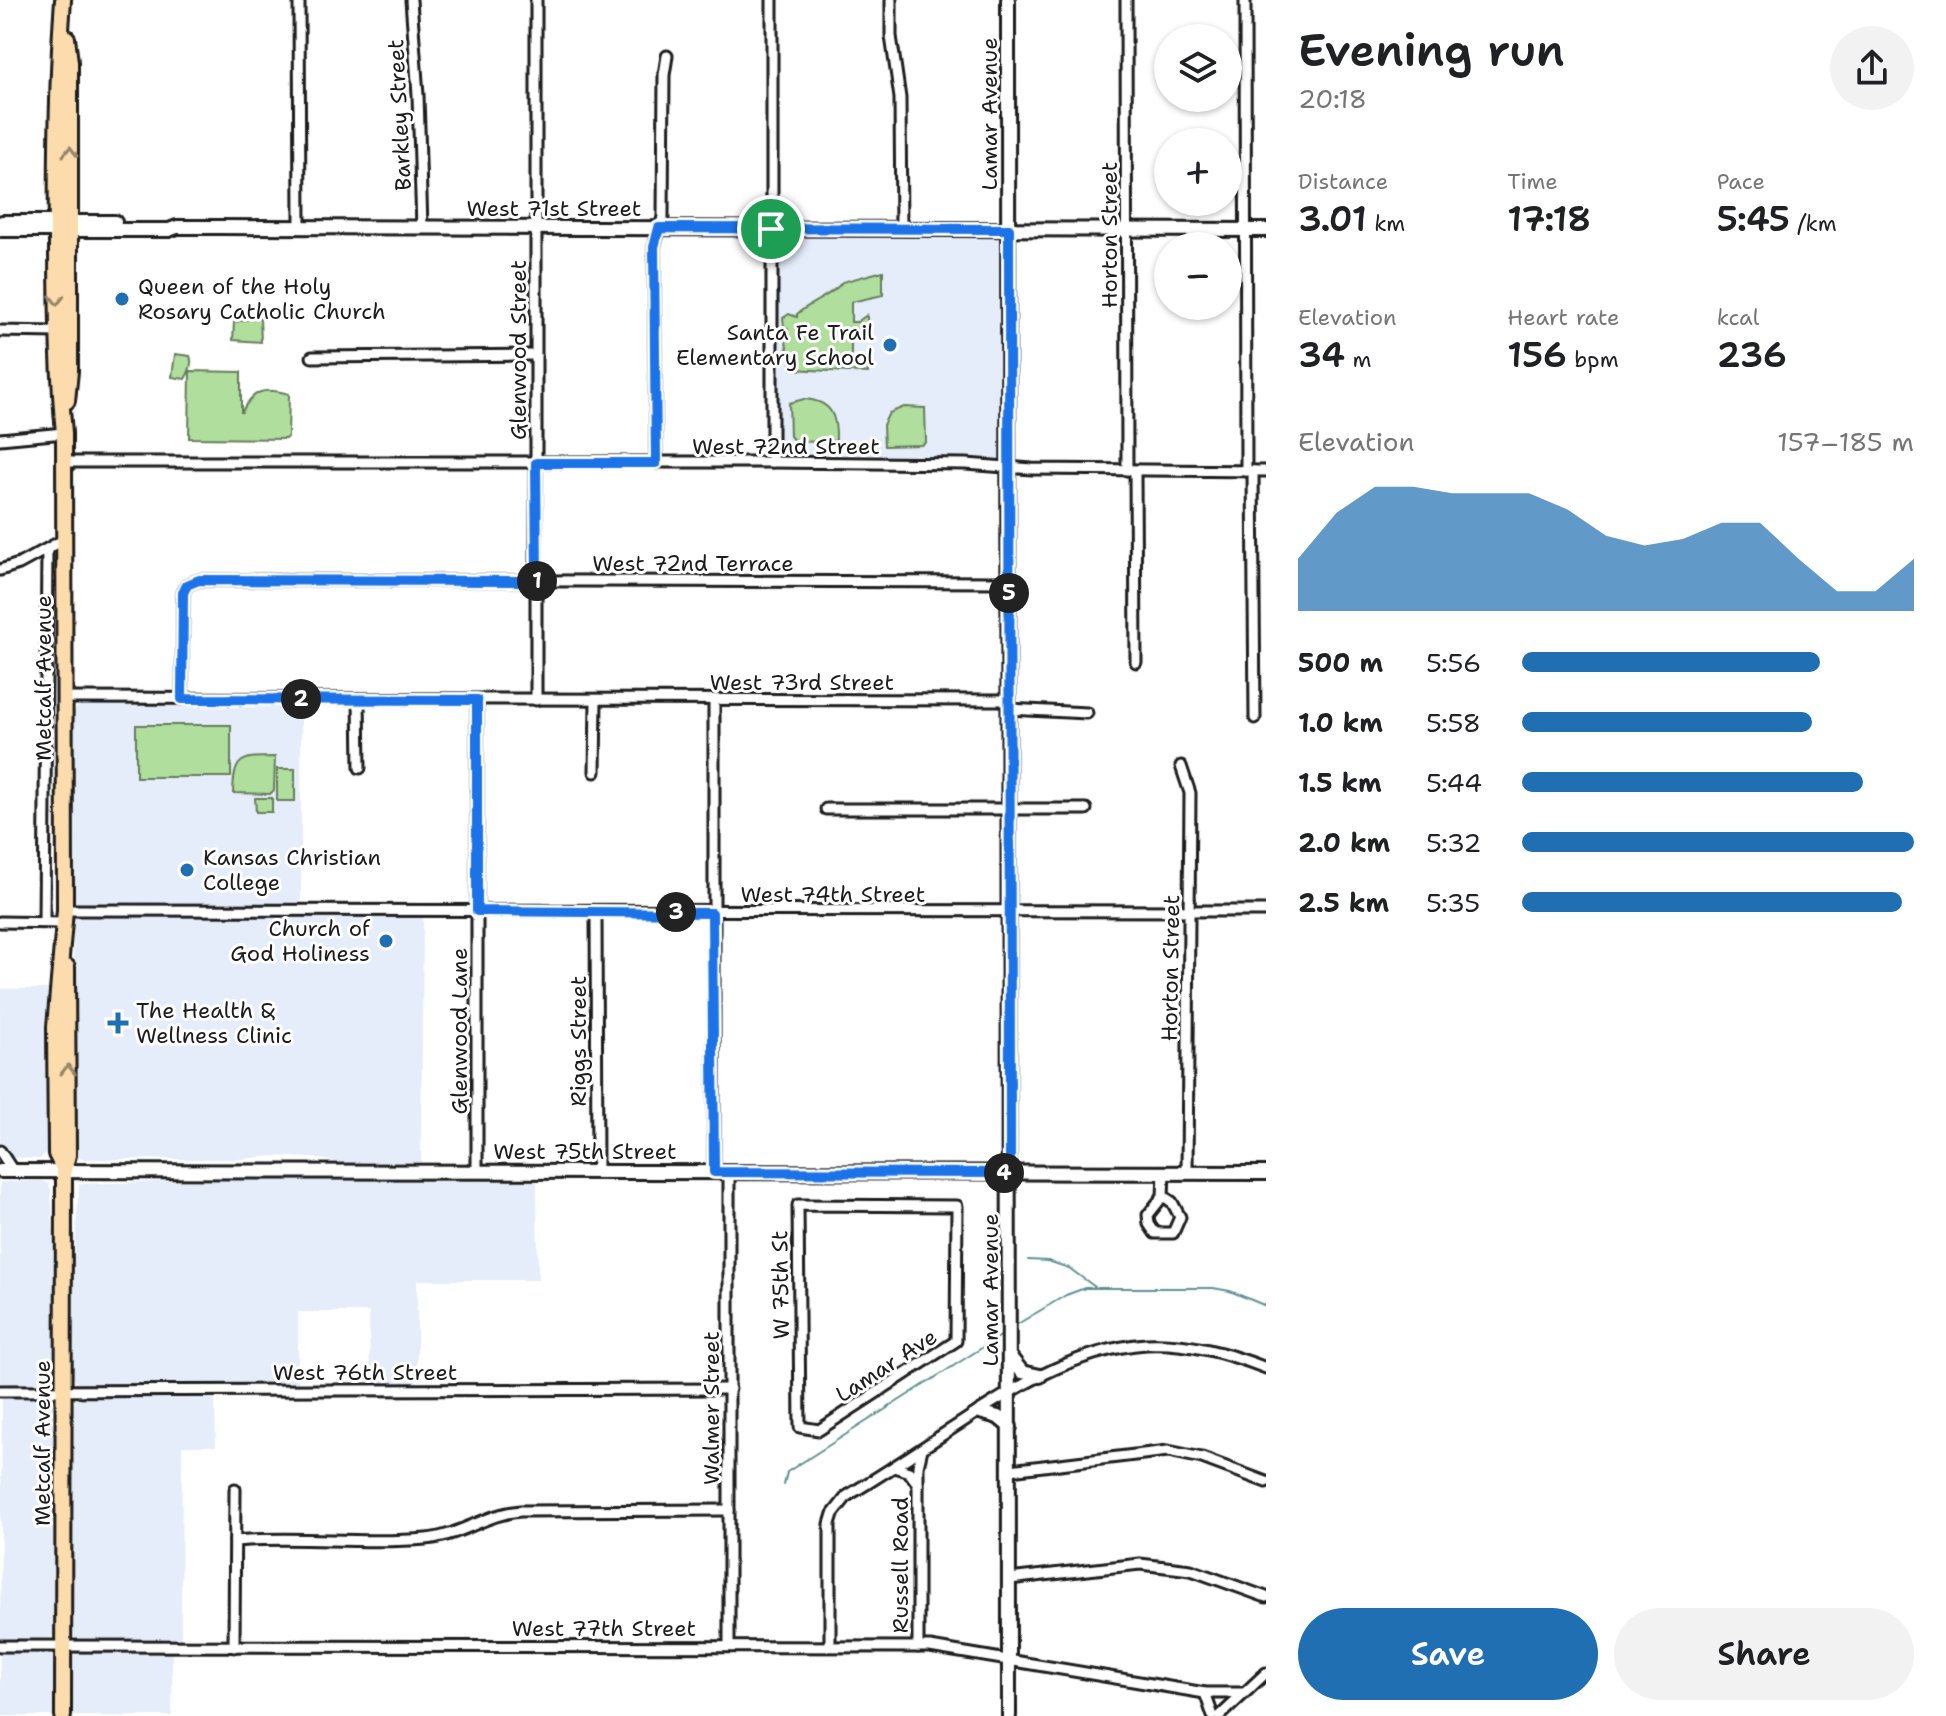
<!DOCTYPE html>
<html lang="en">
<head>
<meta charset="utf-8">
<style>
	:root { --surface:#fff; --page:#f2f2f2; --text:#202124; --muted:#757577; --accent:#1f6fb2 }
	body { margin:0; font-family:"Shantell Sans",sans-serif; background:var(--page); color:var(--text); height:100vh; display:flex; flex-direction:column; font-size:30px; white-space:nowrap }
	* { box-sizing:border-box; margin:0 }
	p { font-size:26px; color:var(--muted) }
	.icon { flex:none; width:44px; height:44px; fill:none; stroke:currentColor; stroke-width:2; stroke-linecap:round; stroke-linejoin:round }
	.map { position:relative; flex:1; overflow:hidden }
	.details { display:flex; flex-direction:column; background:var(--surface); width:680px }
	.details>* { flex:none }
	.tools { position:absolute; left:1154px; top:24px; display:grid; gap:16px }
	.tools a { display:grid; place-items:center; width:88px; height:88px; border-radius:50%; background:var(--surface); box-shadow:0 2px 6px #0004; font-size:40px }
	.pin { position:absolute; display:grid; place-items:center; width:68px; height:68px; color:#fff; margin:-34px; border:4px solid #fff; border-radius:50%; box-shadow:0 2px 8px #0007 }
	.km { position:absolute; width:40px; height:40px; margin:-20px; border-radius:50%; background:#222; color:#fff; font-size:22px; line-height:40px; text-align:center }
	.round { display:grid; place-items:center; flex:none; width:84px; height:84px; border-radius:42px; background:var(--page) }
	.head { display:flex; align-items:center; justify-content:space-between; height:136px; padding:0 32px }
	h1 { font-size:44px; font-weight:600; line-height:60px }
	.metrics { display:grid; grid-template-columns:repeat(3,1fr); gap:12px; height:136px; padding:8px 32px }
	.metrics div { display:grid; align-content:center }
	.metrics b { font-size:34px; font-weight:600 }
	.metrics small { font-size:22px; font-weight:400 }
	.metrics p { font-size:22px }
	.chart { height:224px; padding:16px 32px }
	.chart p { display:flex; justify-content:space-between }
	.chart svg { width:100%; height:144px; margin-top:8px; fill:var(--accent); opacity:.7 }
	.cta { display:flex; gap:16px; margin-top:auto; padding:16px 32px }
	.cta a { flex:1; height:92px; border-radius:48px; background:var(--accent); color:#fff; font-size:32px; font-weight:600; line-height:92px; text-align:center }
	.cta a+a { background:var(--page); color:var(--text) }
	ul { padding:0 32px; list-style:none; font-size:26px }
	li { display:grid; grid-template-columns:128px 96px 1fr; align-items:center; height:60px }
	li i { height:20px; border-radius:10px; background:var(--accent) }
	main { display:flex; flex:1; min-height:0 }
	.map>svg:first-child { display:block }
</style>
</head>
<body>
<main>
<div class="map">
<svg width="1266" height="1716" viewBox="0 0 1266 1716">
	<rect width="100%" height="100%" fill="#fff"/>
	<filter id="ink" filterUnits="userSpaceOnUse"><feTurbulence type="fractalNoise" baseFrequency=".0125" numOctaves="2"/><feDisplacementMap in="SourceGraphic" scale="16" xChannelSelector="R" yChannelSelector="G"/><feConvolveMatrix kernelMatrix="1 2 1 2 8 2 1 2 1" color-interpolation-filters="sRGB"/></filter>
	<g filter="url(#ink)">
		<g fill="#e5ecfa">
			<polygon points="774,231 1005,232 1005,463 774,458"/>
			<polygon points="83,702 301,703 301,915 423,915 421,1162 343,1163 314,1158 275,1156 240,1159 82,1159 74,1155 73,712"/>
			<polygon points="0,989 51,989 47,1024 47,1152 40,1159 10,1157 0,1142"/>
			<polygon points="221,1180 537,1181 538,1280 417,1280 417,1386 370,1386 369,1312 298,1312 298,1386 77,1385 73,1378 73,1279 79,1184"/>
			<polygon points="42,1181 49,1184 51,1191 56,1277 56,1377 47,1385 0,1385 0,1182"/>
			<polygon points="2,1396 50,1396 56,1402 55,1632 52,1637 46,1640 0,1640"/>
			<polygon points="81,1397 215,1397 216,1446 182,1446 181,1642 79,1642 73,1636 73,1405 76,1399"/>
			<polygon points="81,1651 172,1651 172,1716 72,1716 72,1658 75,1653"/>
			<polygon points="0,1652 47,1653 52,1655 55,1660 55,1716 0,1716"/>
		</g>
		<g fill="#afde9d" stroke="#667d5c" stroke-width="2">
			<path d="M883,271V295L851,302V322H857L867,315V331L851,330V366L868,357V373L792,369C792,355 782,346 788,329L784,326L783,318L789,314L797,317V314C811,302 834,294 842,282Z"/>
			<polygon points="260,317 261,342 233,340 234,322"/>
			<path d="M175,354L190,356C193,363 189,373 185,379L172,377Z"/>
			<path d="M190,371L241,372V413C253,390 263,387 289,394L288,436L285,439L189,438Z"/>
			<path d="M804,399C831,401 837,415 836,441L795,442L790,436L789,403Z"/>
			<polygon points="904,407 925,408 926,442 922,445 884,446 883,425 889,413"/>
			<rect x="136" y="725" width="95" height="52"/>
			<path d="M275,757L274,790L270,794L233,793C234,757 241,757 275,757Z"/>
			<rect x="277" y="769" width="18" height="32"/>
			<polygon points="255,798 272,798 272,812 256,812"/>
		</g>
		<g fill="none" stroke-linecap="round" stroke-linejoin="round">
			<g stroke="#5f9093" stroke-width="2">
				<polyline points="1028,1260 1048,1261 1069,1268 1095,1287"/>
				<polyline points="1016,1325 1066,1295 1085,1288 1213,1288 1230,1291 1266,1306"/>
				<polyline points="784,1485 787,1472 1002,1335"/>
			</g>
			<g stroke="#1c1c1c" stroke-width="15">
				<g id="street">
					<polyline points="299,0 300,227"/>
					<polyline points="411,0 418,95 422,228"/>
					<polyline points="536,0 536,700"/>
					<polyline points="772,0 772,462"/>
					<polyline points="891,0 891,36 900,98 901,229"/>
					<polyline points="1126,0 1127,470"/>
					<polyline points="1245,0 1246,471"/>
					<polyline points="0,331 57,332"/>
					<polyline points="312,357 536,355"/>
					<polyline points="0,439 64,433"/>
					<polyline points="65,462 772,462 966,464 1032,469 1266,471"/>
					<polyline points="656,463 654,247 663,217 664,75 667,56"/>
					<polyline points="1135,471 1136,662"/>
					<polyline points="1253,471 1255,718"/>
					<polyline points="0,570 19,564 65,539"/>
					<polyline points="64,698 1008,700"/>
					<polyline points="182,699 183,593 187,585 199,580 1009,582"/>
					<polyline points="359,699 360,768"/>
					<polyline points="477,700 477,1171"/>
					<polyline points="1008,709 1087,713"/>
					<polyline points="1181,766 1190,793 1187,1173"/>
					<polyline points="595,772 596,700"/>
					<polyline points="826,809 1086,809"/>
					<polyline points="65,910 1266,911"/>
					<polyline points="596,911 597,1171"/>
					<polyline points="0,922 64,923"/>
					<polyline points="44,922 47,550"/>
					<polyline points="0,1151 13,1171"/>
					<polyline points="714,1172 714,700"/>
					<polygon points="1163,1196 1172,1202 1180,1217 1173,1233 1155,1233 1149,1224 1148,1215"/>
					<polyline points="1163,1196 1164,1172"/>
					<polygon points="798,1205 957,1206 956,1341 819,1430 800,1427"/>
					<polyline points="0,1391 730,1389"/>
					<polyline points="894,1467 909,1472 918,1484"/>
					<polyline points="1010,1470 1168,1451 1202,1458 1266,1482"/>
					<path d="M235,1541C298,1535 363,1545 426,1539C460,1536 486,1514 520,1511L729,1510"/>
					<polyline points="1009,1579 1140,1564 1191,1570 1266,1597"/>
					<polyline points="0,1646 930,1647 1205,1693 1244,1693"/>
					<polyline points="729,1646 729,1172"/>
					<path d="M830,1646V1524L833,1514L847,1496C875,1479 903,1461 930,1443C996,1400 1066,1350 1146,1344C1188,1342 1227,1353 1266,1368"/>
					<polyline points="234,1647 235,1489"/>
					<polyline points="918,1647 918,1466 922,1449"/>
					<polyline points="1205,1693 1213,1716"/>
					<polyline points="1220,1716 1266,1673"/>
				</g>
			</g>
			<g stroke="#1c1c1c" stroke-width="18">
				<g id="secondary">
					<polyline points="1008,0 1009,1716"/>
					<polyline points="2,222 115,222"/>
					<polyline points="0,230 169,230 177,227 218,227 1266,230"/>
					<polyline points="0,1171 1266,1173"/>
					<polyline points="1011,1358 1022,1372 1040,1376"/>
					<polyline points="980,1412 998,1417 1010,1427"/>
				</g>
			</g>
			<g stroke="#1c1c1c" stroke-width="20">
				<g id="primary">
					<path d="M63,0C57,81 56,162 57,244C57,307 58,370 64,433L65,910L55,1027L56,1154L64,1170"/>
					<polyline points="67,38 70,62 70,371 67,401"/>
					<polyline points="63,1716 64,1170 68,1155 67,967"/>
				</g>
			</g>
			<use href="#street" stroke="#fff" stroke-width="9"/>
			<use href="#secondary" stroke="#fff" stroke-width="12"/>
			<use href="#primary" stroke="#fcdcac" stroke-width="14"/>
		</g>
		<defs><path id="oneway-chevron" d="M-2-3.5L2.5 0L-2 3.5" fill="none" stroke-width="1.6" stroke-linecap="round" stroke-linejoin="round" transform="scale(2)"/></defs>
		<g stroke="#97866b">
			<use href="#oneway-chevron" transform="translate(70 152) rotate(-90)"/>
			<use href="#oneway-chevron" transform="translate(57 300) rotate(90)"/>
			<use href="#oneway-chevron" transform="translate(68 1070) rotate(-90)"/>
		</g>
	</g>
	<g fill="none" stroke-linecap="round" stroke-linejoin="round" filter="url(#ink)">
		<g stroke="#fff" stroke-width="16">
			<polygon id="route" points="659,228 1009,229 1010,1173 714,1172 712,913 477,911 477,700 182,699 183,593 187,585 199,580 537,581 536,463 656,463 654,247"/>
		</g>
		<use href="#route" stroke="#1a73e8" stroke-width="10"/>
	</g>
	<g fill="#1f6fb2" stroke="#fff" stroke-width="3">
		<circle cx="122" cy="299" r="8"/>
		<circle cx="890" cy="345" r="8"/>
		<circle cx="187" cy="870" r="8"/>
		<circle cx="386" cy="941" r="8"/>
		<path d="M114 1011h8v8h8v8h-8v8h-8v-8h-8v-8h8z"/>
	</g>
	<g text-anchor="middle" stroke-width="6" stroke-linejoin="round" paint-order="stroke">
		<g font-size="22" fill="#1c1c1c" stroke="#fff">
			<text transform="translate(989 114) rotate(-90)" y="8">Lamar Avenue</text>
			<text transform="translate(399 115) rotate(-93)" y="8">Barkley Street</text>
			<text x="554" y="216">West 71st Street</text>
			<text transform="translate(1109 235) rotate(-90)" y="8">Horton Street</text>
			<text transform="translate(518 350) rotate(-90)" y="8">Glenwood Street</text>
			<text x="786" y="454">West 72nd Street</text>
			<text x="693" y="571">West 72nd Terrace</text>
			<text transform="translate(43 678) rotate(-90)" y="8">Metcalf Avenue</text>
			<text x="802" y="690">West 73rd Street</text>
			<text x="833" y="902">West 74th Street</text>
			<text transform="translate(1170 968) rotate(-89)" y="8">Horton Street</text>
			<text transform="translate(459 1031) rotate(-90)" y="8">Glenwood Lane</text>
			<text transform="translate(578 1041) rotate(-90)" y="8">Riggs Street</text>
			<text x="585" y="1159">West 75th Street</text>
			<text transform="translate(780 1285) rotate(-91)" y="8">W 75th St</text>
			<text transform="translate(990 1290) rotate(-90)" y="8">Lamar Avenue</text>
			<text transform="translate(886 1365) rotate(-33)" y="8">Lamar Ave</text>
			<text x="365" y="1380">West 76th Street</text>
			<text transform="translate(711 1408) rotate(-90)" y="8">Walmer Street</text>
			<text transform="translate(42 1443) rotate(-90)" y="8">Metcalf Avenue</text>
			<text transform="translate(900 1565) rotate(-90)" y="8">Russell Road</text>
			<text x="604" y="1636">West 77th Street</text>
		</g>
		<g font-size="22" fill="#1c1c1c" stroke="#fff" text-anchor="start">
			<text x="138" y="294">Queen of the Holy<tspan x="138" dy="25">Rosary Catholic Church</tspan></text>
			<text x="874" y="340" text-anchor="end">Santa Fe Trail<tspan x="874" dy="25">Elementary School</tspan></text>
			<text x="203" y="865">Kansas Christian<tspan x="203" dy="25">College</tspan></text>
			<text x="370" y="936" text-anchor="end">Church of<tspan x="370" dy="25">God Holiness</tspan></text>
			<text x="136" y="1018">The Health &amp;<tspan x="136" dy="25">Wellness Clinic</tspan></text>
		</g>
	</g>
</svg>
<div class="tools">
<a><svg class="icon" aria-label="layers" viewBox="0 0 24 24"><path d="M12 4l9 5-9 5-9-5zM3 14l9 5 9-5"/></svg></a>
<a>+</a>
<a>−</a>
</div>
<div class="pin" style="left:771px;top:229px;background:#1e9e55"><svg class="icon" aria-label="arrive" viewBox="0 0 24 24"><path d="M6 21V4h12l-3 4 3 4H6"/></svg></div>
<b class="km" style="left:537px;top:581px">1</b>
<b class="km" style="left:301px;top:699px">2</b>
<b class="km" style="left:676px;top:912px">3</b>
<b class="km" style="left:1004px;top:1173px">4</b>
<b class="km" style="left:1009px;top:593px">5</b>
</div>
<section class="details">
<div class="head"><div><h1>Evening run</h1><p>20:18</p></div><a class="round"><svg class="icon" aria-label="share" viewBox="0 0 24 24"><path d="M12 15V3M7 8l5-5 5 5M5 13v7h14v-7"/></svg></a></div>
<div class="metrics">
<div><p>Distance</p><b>3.01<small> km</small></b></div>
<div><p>Time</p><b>17:18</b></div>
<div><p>Pace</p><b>5:45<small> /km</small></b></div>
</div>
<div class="metrics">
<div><p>Elevation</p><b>34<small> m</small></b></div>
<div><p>Heart rate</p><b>156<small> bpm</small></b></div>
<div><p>kcal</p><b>236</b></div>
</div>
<div class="chart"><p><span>Elevation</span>157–185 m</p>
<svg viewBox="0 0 160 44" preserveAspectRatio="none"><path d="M0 44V28L10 14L20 6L30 6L40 8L50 8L60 8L70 13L80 21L90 24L100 22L110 17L120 17L130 28L140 38L150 38L160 28V44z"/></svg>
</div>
<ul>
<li><b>500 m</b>5:56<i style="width:76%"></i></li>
<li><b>1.0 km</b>5:58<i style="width:74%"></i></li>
<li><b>1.5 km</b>5:44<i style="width:87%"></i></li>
<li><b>2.0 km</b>5:32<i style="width:100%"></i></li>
<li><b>2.5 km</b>5:35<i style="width:97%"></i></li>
</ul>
<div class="cta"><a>Save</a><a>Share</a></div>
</section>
</main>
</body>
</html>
